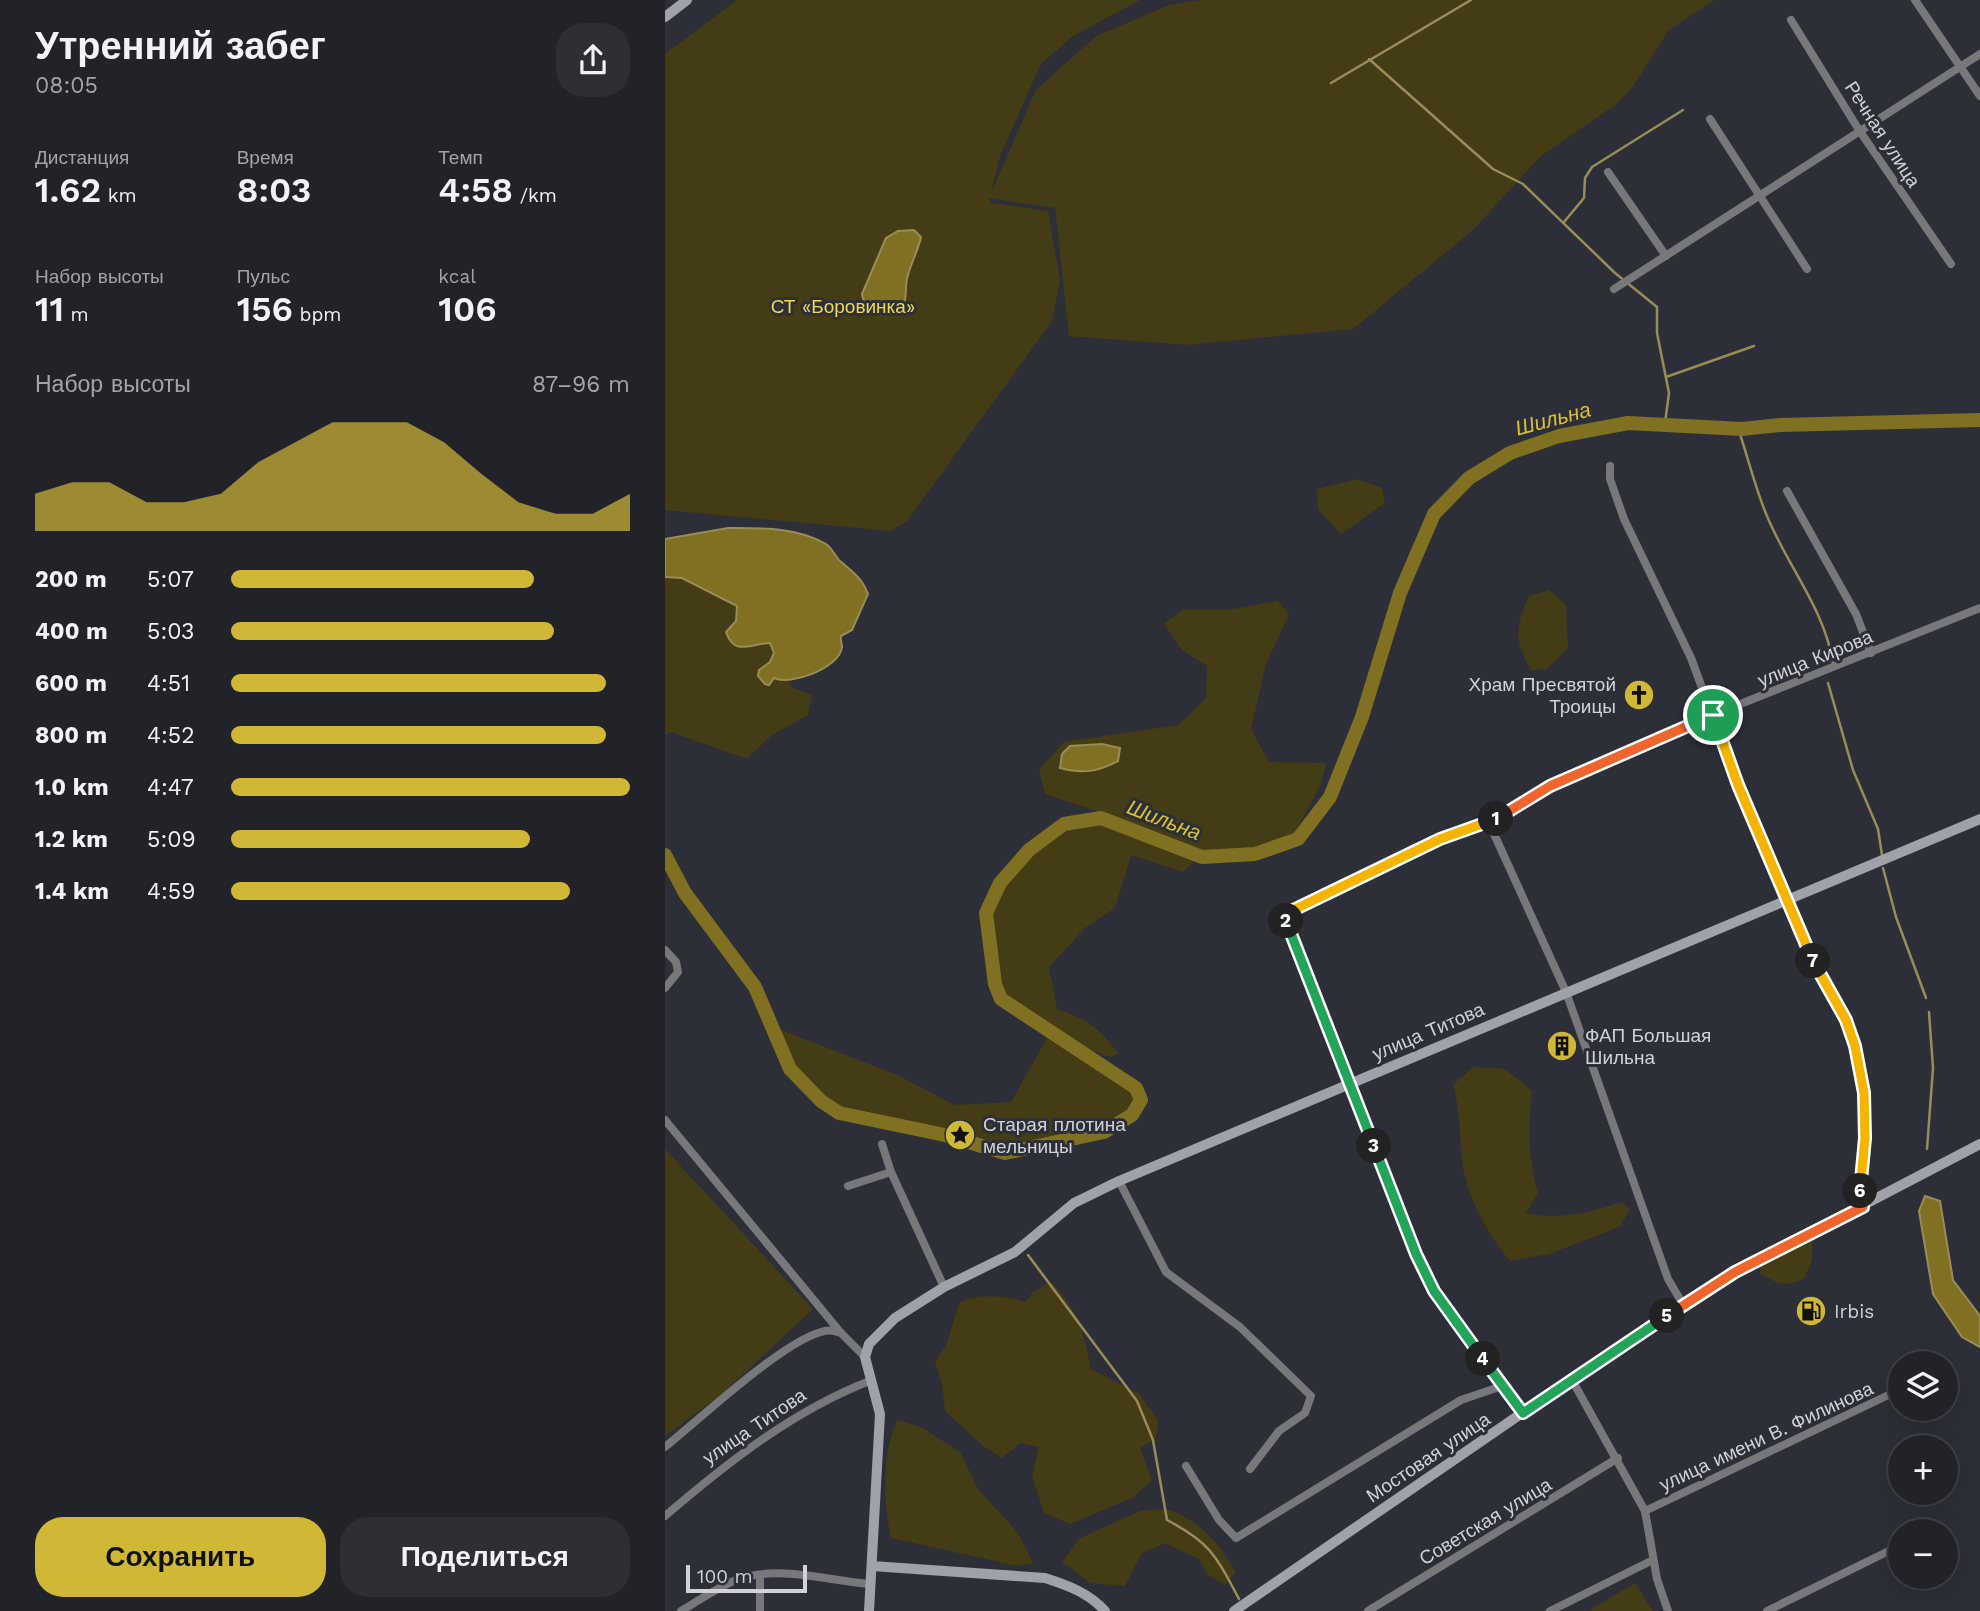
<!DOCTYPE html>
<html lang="ru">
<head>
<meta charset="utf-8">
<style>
	:root { --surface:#212329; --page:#2d2f35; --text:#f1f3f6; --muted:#a2a4a8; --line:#3e4046; --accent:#d0b736 }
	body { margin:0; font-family:"Work Sans",sans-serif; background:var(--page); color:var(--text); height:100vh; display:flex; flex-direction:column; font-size:26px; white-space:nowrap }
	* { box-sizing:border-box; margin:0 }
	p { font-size:23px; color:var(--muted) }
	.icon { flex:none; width:38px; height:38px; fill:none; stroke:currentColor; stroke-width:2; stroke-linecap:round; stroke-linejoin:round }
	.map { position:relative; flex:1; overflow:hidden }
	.panel { display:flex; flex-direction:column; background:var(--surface); width:665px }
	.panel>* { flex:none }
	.tools { position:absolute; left:1223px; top:1351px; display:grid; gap:14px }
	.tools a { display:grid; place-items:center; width:70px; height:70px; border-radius:50%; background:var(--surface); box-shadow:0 7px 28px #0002,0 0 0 2px var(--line); font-size:35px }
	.scale { position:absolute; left:21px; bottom:18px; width:121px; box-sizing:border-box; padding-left:7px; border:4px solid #d0d2d7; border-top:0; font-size:19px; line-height:24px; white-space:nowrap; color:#d0d2d7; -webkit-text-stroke:5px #2c2f37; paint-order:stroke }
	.pin { position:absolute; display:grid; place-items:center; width:60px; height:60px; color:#fff; margin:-30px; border:4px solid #fff; border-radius:50%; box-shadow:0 2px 7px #0007 }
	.km { position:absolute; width:35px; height:35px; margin:-18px; border-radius:50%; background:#222; color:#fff; font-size:19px; line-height:35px; text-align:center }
	.round { display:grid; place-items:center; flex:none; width:74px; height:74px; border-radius:28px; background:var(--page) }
	.head { display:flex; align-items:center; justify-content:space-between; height:119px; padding:0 35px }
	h1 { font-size:38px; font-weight:600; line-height:52px }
	.metrics { display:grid; grid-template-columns:repeat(3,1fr); gap:10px; height:119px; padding:7px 35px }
	.metrics div { display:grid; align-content:center }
	.metrics b { font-size:35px; font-weight:600 }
	.metrics small { font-size:19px; font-weight:400 }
	.metrics p { font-size:19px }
	.chart { height:196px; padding:14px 35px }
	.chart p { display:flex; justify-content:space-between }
	.chart svg { width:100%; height:126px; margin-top:7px; fill:var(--accent); opacity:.7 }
	.cta { display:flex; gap:14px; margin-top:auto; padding:14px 35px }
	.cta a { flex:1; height:80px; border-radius:28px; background:var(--accent); color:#111; font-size:28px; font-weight:600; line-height:80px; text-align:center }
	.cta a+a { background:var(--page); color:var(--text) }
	ul { padding:0 35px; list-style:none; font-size:23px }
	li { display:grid; grid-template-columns:112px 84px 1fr; align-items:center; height:52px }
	li i { height:18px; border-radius:9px; background:var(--accent) }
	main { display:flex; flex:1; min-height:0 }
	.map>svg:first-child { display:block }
</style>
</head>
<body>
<main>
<section class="panel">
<div class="head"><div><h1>Утренний забег</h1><p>08:05</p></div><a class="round"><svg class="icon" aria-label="share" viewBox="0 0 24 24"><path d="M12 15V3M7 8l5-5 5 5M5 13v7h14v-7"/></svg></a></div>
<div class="metrics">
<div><p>Дистанция</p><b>1.62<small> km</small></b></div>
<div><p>Время</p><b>8:03</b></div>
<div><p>Темп</p><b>4:58<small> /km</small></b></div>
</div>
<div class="metrics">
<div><p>Набор высоты</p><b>11<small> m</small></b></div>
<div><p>Пульс</p><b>156<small> bpm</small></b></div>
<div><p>kcal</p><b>106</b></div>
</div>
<div class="chart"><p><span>Набор высоты</span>87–96 m</p>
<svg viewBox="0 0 160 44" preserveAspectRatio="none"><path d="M0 44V31L10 27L20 27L30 34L40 34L50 31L60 20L70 13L80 6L90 6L100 6L110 13L120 24L130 34L140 38L150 38L160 31V44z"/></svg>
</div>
<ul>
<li><b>200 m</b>5:07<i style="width:76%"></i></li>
<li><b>400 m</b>5:03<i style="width:81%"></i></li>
<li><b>600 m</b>4:51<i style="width:94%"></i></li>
<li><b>800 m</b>4:52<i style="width:94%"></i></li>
<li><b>1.0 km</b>4:47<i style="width:100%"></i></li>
<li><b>1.2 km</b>5:09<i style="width:75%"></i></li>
<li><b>1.4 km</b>4:59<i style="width:85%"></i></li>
</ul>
<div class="cta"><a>Сохранить</a><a>Поделиться</a></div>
</section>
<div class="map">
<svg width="1315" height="1611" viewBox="0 0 1315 1611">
	<rect width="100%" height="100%" fill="#2c2f37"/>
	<g fill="#443c14">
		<polygon points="72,0 475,0 408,36 376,64 335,156 326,193 371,90 431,36 504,5 535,0 1049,0 1003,31 969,85 953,103 876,156 807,231 688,329 522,345 404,336 390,208 324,198 326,203 383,211 395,280 387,321 242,521 226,531 0,510 0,54"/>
		<polygon points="692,479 717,488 720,503 676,534 653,509 652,489"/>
		<polygon points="0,545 66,593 112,646 126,687 147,695 143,715 107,735 82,759 6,732 0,735"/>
		<path d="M884,590L901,605L903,649L881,669L866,671C849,641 850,627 864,596Z"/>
		<path d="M613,601L624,614L601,664L586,729L604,762L661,763L656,784L625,842L582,854L540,850L518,872L466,855L450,908L420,928L384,967L392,1009C424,1020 434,1028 454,1054L444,1057L391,1036L471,1088L476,1100L467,1115L439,1132L340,1153L280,1135L174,1113L156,1101L125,1069L109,1027L232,1075L290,1105L346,1102L385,1033L376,1034L330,984L317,926L336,871L378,831L410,818L450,817L380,794L374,770L399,742L513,725L541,698L542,666L517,650L499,624L518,609L562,610Z"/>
		<path d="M808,1067L840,1069L867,1091C863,1127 863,1157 873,1193L861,1213C896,1220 923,1213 957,1202L965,1210L954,1227L884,1254L845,1261C819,1229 798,1191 796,1149C794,1123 795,1111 788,1085Z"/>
		<polygon points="0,1149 148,1309 57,1394 0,1436"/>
		<path d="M1147,1237V1260L1140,1278C1120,1287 1113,1285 1095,1273L1096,1264Z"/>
		<path d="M386,1282C414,1312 418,1330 426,1369L474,1394L493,1420L491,1438L475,1448L487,1480L467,1498L405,1524L379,1513L367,1476L374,1447L355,1443L337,1458L317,1445L280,1411L277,1383L270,1362L281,1345L295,1302C316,1294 339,1295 360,1302L368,1292Z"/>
		<path d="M232,1420L256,1427L295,1452L313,1489L353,1533L368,1563L352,1566L226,1538C218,1497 216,1459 232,1420Z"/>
		<path d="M502,1509C536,1521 552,1541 571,1572L560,1585L543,1575L534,1559L500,1543L476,1554L460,1586L425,1583L397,1562L415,1538L475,1511Z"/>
		<polygon points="970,1583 988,1611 923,1611"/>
	</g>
	<g fill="#807021" stroke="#988d58" stroke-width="2">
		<path d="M249,230L256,237C253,251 245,265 242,279C240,286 242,301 238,306C225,324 200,313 197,294L221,238L233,231Z"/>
		<path d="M63,528C95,528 133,527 161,544C167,548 170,556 175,561C188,572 197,578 203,594L187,630L176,636C175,640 177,643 177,647C175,668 125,686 109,678L104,685L100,684L93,676L94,670L105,662L109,653L105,643C84,644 69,656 61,632L71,621L72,606L17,578L0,577V539Z"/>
		<path d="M437,744L455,748L453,761C432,772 418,774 395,768L397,754L405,746Z"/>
		<polygon points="1260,1196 1275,1201 1288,1280 1315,1316 1315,1347 1297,1337 1268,1294 1254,1211"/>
	</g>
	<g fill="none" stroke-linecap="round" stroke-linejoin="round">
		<g stroke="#988d58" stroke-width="2.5">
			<polyline points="704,59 828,169 858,184 950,273 992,307 992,333 1004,393 1000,423"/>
			<polyline points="666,83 806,0"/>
			<polyline points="899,222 919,198 920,178 927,167 1018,110"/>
			<polyline points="1001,377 1089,346"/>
			<path d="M1073,428C1083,457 1090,488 1102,516C1122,565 1160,610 1168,663"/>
			<polyline points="1163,683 1188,770 1213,829 1217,855"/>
			<polyline points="1218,868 1231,917 1261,998"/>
			<polyline points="1262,1149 1268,1068 1264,1012"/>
			<path d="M363,1255L472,1401L488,1440L502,1520C546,1543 551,1556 574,1599"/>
		</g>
		<polyline stroke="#807021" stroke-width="14" points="0,855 20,893 90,987 125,1069 156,1101 174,1113 280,1135 340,1153 439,1132 467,1115 476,1100 471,1088 336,999 330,984 321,913 335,883 364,850 399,824 436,818 537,857 590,854 633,839 665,797 697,717 735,593 769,514 804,478 845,453 894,436 963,423 1077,429 1115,425 1315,420"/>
		<g stroke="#77787c" stroke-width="8">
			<polyline points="1250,0 1315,96"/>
			<polyline points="1126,20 1194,130 1286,264"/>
			<polyline points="1045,119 1142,269"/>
			<polyline points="943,172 1001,256"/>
			<polyline points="949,289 1315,54"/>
			<polyline points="945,466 945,479 959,519 1026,658 1073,785 1123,902 1190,1046 1199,1092 1200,1138 1194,1187 1198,1207"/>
			<polyline points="1122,491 1191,614 1206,653"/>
			<polyline points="824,823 901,992 1003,1279 1019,1306"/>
			<polyline points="0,950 11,962 13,972 0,988"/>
			<polyline points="0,1120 176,1333 200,1357"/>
			<polyline points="217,1144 226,1172 279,1287"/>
			<polyline points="454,1181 501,1272 575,1327 646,1396 640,1413 614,1431 585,1469"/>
			<polyline points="183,1186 226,1172"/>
			<polyline points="1281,1368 1284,1366"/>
			<polyline points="907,1380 980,1511 992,1579 1003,1611"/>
			<polyline points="858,1413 769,1291 751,1254 618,915 775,839 824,823 885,786 1048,715 1315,608"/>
			<path d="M0,1447C36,1418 116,1343 156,1332C164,1329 169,1331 176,1333"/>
			<polyline points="521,1466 554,1520 571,1538 796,1400 837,1386"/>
			<polyline points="980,1511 1236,1389"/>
			<path d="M0,1516C63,1462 129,1410 207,1380"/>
			<polyline points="95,1575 95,1611"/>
			<path d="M16,1611C35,1600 54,1586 74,1579C114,1565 165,1581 206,1584"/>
			<polyline points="703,1611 953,1458"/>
			<polyline points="885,1611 988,1560"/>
			<polyline points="1102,1611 1236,1545"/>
		</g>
		<g stroke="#9fa2a8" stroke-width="10">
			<polyline points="0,17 22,0"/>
			<path d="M207,1566L380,1578C402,1585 424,1593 440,1611"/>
			<polyline points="204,1611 215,1414 200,1357 204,1344 230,1318 279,1287 350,1252 409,1203 454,1181 1315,819"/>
			<polyline points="569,1611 959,1343 1070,1272 1315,1144"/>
		</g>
	</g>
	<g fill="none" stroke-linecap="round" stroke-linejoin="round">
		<g stroke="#fff" stroke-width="14">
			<polyline id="split-1" points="831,819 885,786 1048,715"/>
		</g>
		<g stroke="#fff" stroke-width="14">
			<polyline id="split-2" points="621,921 618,915 775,839 831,819"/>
		</g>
		<g stroke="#fff" stroke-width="14">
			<polyline id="split-3" points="621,921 709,1146"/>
		</g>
		<g stroke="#fff" stroke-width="14">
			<polyline id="split-4" points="709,1146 751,1254 769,1291 818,1359"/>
		</g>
		<g stroke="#fff" stroke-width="14">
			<polyline id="split-5" points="818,1359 858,1413 1002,1316"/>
		</g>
		<g stroke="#fff" stroke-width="14">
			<polyline id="split-6" points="1002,1316 1070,1272 1198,1207 1195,1191"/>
		</g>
		<g stroke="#fff" stroke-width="14">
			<polyline id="split-7" points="1148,961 1181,1020 1190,1046 1199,1093 1200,1138 1195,1191"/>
		</g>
		<g stroke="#fff" stroke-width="14">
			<polyline id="split-8" points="1048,715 1073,785 1148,961"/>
		</g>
		<use href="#split-1" stroke="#f0652b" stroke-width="9"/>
		<use href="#split-2" stroke="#f5b400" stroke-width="9"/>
		<use href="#split-3" stroke="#22a559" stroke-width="9"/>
		<use href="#split-4" stroke="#22a559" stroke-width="9"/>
		<use href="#split-5" stroke="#22a559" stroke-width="9"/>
		<use href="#split-6" stroke="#f0652b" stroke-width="9"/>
		<use href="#split-7" stroke="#f5b400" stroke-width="9"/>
		<use href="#split-8" stroke="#f5b400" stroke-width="9"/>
	</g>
	<defs>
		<g id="church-disc" transform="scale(1.575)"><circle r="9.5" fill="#d0b736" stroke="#2c2f37"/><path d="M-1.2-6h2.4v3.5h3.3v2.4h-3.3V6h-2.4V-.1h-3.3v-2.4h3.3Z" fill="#111"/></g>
		<g id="building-disc" transform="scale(1.575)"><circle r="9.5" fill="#d0b736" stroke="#2c2f37"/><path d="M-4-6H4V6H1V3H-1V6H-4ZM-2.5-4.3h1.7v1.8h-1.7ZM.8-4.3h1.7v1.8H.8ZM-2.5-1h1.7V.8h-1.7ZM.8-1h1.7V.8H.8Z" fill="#111"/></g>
		<g id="sight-disc" transform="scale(1.575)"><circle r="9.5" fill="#d0b736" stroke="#2c2f37"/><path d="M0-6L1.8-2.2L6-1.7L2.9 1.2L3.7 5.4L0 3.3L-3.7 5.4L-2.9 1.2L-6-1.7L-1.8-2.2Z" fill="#111"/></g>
		<g id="fuel-disc" transform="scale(1.575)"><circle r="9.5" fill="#d0b736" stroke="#2c2f37"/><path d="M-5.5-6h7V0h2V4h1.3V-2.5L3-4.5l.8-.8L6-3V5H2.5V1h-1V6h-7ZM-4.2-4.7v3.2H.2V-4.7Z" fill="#111"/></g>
	</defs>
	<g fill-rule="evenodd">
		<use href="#church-disc" x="974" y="695"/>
		<use href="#building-disc" x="897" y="1046"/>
		<use href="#sight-disc" x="295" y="1135"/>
		<use href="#fuel-disc" x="1146" y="1311"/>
	</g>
	<g text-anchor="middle" stroke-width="6" stroke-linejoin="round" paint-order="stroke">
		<g font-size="19" fill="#d0d2d7" stroke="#2c2f37">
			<text transform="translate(1218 134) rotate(57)" y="7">Речная улица</text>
			<text transform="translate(1150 658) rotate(-22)" y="7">улица Кирова</text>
			<text transform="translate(763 1031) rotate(-23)" y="7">улица Титова</text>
			<text transform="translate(89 1426) rotate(-34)" y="7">улица Титова</text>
			<text transform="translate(1101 1436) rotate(-25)" y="7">улица имени В. Филинова</text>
			<text transform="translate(763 1457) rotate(-34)" y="7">Мостовая улица</text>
			<text transform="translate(820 1521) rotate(-31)" y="7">Советская улица</text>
		</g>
		<g font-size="19" fill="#f2d750" stroke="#2c2f37">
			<text x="178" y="313">СТ «Боровинка»</text>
		</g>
		<g font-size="19" fill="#d0d2d7" stroke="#2c2f37" text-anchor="start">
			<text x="951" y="691" text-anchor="end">Храм Пресвятой<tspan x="951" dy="22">Троицы</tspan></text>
			<text x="920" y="1042">ФАП Большая<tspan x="920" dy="22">Шильна</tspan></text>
			<text x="318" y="1131">Старая плотина<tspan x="318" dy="22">мельницы</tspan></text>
			<text x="1169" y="1318">Irbis</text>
		</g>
		<g font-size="21" font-style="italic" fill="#dbc033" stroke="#2c2f37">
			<text transform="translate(888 419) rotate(-15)" y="7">Шильна</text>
			<text transform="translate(499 820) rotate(21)" y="7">Шильна</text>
		</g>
	</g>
</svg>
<div class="tools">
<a><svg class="icon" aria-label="layers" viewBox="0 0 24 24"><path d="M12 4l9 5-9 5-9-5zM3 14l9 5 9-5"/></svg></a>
<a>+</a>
<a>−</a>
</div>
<div class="scale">100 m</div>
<div class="pin" style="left:1048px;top:715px;background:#1e9e55"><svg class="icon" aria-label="arrive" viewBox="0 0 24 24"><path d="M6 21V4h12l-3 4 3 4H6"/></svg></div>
<b class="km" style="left:831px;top:819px">1</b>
<b class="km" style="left:621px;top:921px">2</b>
<b class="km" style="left:709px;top:1146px">3</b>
<b class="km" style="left:818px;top:1359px">4</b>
<b class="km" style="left:1002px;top:1316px">5</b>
<b class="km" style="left:1195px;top:1191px">6</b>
<b class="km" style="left:1148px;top:961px">7</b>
</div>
</main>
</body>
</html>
